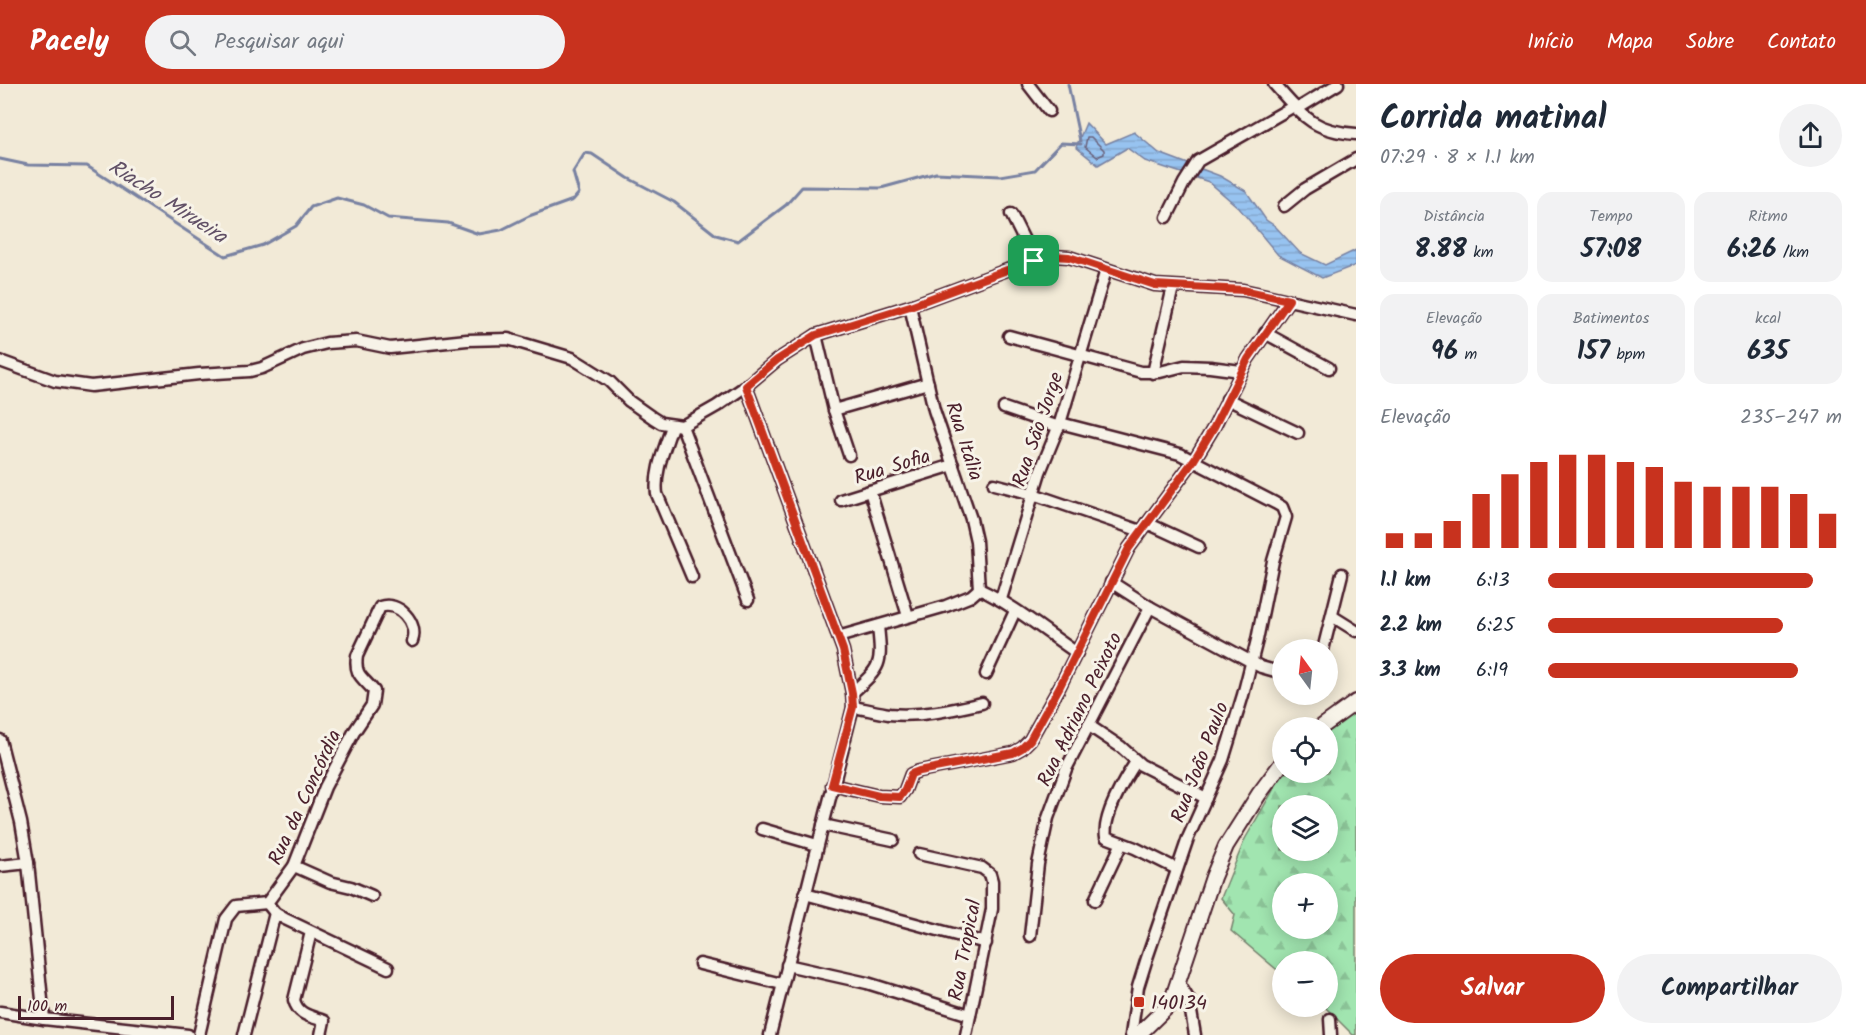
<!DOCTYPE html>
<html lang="pt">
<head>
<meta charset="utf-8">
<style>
	:root { --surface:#fff; --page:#f2f2f3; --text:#1f2937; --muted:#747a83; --accent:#c8321e }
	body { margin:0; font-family:Kalam,sans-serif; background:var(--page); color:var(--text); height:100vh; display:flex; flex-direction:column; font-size:22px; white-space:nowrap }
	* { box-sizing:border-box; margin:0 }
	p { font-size:20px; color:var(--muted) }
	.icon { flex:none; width:33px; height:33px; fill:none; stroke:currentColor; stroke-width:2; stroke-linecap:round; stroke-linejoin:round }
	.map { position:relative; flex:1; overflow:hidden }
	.drawer { display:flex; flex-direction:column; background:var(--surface); width:510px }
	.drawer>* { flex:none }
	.needle { width:39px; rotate:345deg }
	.buttons { position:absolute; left:1272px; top:555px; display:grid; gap:12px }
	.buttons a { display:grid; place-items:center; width:66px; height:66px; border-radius:50%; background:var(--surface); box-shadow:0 3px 15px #0003; font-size:30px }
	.scale { position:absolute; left:18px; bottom:15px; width:156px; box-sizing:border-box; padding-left:6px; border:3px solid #4a1f2b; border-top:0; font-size:16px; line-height:21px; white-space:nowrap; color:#4a1f2b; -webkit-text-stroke:4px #f7f3e8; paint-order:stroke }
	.pin { position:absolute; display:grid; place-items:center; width:51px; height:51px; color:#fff; margin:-26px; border-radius:12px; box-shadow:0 3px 9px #0006 }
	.round { display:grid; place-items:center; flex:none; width:63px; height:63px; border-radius:32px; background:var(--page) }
	.headline { display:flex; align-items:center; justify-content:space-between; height:102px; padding:0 24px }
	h1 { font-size:33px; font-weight:700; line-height:45px }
	.stats { display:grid; grid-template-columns:repeat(3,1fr); gap:9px; height:102px; padding:6px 24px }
	.stats div { display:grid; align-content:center; border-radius:15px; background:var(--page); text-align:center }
	.stats b { font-size:26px; font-weight:700 }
	.stats small { font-size:16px; font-weight:400 }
	.stats p { font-size:16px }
	.chart { height:168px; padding:12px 24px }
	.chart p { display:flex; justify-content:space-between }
	.chart svg { width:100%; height:108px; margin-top:6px; stroke:var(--accent); stroke-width:6 }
	.button { display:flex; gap:12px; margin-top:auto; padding:12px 24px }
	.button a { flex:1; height:69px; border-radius:36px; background:var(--accent); color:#fff; font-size:24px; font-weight:700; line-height:69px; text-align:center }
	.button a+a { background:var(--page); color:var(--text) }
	ul { padding:0 24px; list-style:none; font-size:20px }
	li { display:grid; grid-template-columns:96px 72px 1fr; align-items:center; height:45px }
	li i { height:15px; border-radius:8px; background:var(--accent) }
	header { display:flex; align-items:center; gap:36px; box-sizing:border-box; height:84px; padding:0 30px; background:var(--accent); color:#fff }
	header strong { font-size:28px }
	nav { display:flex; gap:33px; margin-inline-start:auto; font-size:21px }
	.search { width:420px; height:54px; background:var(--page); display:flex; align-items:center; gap:15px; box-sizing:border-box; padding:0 21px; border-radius:33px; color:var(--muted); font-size:22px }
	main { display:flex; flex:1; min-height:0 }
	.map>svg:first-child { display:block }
</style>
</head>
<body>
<header>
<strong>Pacely</strong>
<div class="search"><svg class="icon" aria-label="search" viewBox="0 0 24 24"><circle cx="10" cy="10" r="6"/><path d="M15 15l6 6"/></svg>Pesquisar aqui</div>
<nav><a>Início</a><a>Mapa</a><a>Sobre</a><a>Contato</a></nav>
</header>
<main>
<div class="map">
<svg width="1356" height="951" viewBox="0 0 1356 951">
	<defs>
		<pattern id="forest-firs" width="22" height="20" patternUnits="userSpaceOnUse" patternTransform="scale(1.5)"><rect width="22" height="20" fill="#a1e5b0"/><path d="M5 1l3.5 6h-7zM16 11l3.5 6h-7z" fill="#8cc498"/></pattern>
		<pattern id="water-rules" width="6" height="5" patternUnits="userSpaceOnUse" patternTransform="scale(1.5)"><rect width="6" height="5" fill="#97c3f0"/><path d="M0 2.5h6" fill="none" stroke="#84a7ce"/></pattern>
	</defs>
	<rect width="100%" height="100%" fill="#f2ead7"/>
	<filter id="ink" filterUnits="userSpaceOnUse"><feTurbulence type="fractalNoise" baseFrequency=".0167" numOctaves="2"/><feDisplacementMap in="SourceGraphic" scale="12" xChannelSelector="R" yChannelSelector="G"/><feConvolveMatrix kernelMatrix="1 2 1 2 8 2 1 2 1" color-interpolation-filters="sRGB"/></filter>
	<g filter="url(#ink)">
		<path fill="url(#forest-firs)" stroke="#76826e" stroke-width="1.5" fill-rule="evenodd" d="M1356,628V951H1353L1325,923L1328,922V878H1282V890L1231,847L1235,831L1221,814L1245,755L1283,689L1328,688V645ZM1282,722H1328V766H1282ZM1282,800H1328V844H1282Z"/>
		<polygon fill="url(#water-rules)" stroke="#7881a1" stroke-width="1.5" points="1086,39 1106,60 1134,48 1159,69 1220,92 1246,107 1266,136 1275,142 1300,169 1325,181 1356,166 1356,181 1322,194 1278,171 1239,124 1209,98 1145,77 1127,64 1098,81 1076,63"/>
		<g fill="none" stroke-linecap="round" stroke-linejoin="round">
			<polygon stroke="#69617a" stroke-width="1.5" points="1087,53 1091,53 1104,66 1104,70 1097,73 1085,63"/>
			<g stroke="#7881a1" stroke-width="3">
				<polyline points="1068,0 1080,57"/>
				<polyline points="0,75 28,81 87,82 225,172 263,161 296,142 311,123 337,114 364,121 388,134 448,139 479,150 501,146 529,132 573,116 579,109 573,88 585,69 592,70 628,94 674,118 716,151 738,157 786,121 802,103 881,104 936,89 1000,92 1035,86 1061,59 1081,60"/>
			</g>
			<g stroke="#4a1f2b" stroke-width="15">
				<g id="minor">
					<polyline points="1028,0 1049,27"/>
					<path d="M1274,0C1302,31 1312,47 1356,50"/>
					<polyline points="1297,25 1338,0"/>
					<polyline points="1284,122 1305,105 1356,75"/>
					<polyline points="1011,130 1034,176"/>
					<polyline points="1167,133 1184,99 1198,77 1294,22"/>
					<polyline points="910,222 934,326 971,435 976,457 979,505"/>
					<polyline points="1265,249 1329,284"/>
					<polyline points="816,251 834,326 849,371"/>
					<polyline points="1009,252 1141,288 1160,288 1184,282 1210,283 1241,287"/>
					<polyline points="0,277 55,297 91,302 199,290 250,287 262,284 303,265 327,259 356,257 390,264 467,256 508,255 572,274 609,297 629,317 653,334 661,339 682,342 717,322 746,302 777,276 816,251 910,222 1007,186 1053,172 1069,173 1155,201 1243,206 1356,231"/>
					<polyline points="1153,289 1173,203"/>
					<polyline points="746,302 843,566 852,609 853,623 770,951"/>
					<polyline points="1227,315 1298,349"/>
					<polyline points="1004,324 1059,343"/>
					<polyline points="834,326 928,299"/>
					<polyline points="1060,339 1180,370 1275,419 1282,423 1286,433 1273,477 1257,556 1243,611 1223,676 1188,754 1147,874 1138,903 1131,951"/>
					<path d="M672,342C665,364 654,387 657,410L692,493"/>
					<polyline points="682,342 748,516"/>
					<polyline points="994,400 1033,410 1141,447"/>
					<polyline points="870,407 908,532"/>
					<polyline points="841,416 953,381"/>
					<polyline points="1147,439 1199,463"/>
					<polyline points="1111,498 1150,523 1261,583 1282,589"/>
					<path d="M979,505C1012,520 1046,548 1077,569"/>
					<polyline points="1001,515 1040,388 1060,339 1106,186"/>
					<polyline points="1332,532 1356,547"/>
					<polyline points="838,553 946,522 971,512 979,505"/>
					<polyline points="1323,566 1342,490"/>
					<polyline points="986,590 1015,527"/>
					<path d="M852,609C882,582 882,581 878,542"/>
					<path d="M853,623C865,625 877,628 889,630C920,633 952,626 982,619"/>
					<polyline points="1088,641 1121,663 1141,681 1206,714"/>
					<polyline points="0,656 21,738 28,779 44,935"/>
					<path d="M1136,678C1125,694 1102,733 1106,753L1135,764L1177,785"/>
					<polyline points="832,701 879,712 900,713 905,706 911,690 919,687 1013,669 1022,664 1030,656 1060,602 1129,464 1194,376 1214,343 1248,275 1289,216"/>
					<polyline points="823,741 893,756"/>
					<polyline points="762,745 817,761"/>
					<polyline points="919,770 982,784 990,790 992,797 992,825 966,951"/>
					<polyline points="0,782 28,779"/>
					<polyline points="294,782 330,798 351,803 372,812"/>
					<polyline points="805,810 986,859"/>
					<polyline points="1095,816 1122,759"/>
					<polyline points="267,819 275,829 285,835 388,884"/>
					<path d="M311,848L294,916C298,931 310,932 324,937L321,951"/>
					<polyline points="1030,852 1038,780 1048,734 1066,685 1150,523"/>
					<polyline points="700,880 782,900"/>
					<polyline points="787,881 867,899 970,931"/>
					<polyline points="1179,900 1189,916 1195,951"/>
					<polyline points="0,928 44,935 188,951"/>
					<polyline points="1330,935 1331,951"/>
					<path d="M199,951L226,835L236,822L267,819L294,782L325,703L354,648L372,621L374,607C363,593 354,592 357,572L380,523C398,516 419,539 412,557"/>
					<polyline points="244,951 275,829"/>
				</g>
			</g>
			<g stroke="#4a1f2b" stroke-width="18">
				<g id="tertiary">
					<polyline points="1320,644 1356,618"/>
					<polyline points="1138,951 1171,919 1213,793 1226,762 1259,710 1282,679"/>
				</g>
			</g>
			<use href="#minor" stroke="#f7f3e8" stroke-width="10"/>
			<use href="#tertiary" stroke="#f7f3e8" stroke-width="14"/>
		</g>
	</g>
	<g fill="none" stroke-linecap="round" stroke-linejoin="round" filter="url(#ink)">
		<g stroke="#fff" stroke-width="12">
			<polygon id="route" points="1053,172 1069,173 1155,201 1243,206 1289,216 1248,275 1214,343 1194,376 1129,464 1060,602 1030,656 1022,664 1013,669 919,687 911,690 905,706 900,713 879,712 832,701 853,623 852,609 843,566 746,302 777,276 816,251 910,222 1007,186"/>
		</g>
		<use href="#route" stroke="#c8321e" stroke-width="8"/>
	</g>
	<rect fill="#c8321e" stroke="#f7f3e8" stroke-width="2" x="1133" y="912" width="12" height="12" rx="3"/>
	<g text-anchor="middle" stroke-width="6" stroke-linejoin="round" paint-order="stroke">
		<g font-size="20" fill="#4a1f2b" stroke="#f7f3e8">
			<text transform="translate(1037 345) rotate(-71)" y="7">Rua São Jorge</text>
			<text transform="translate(965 357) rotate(72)" y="7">Rua Itália</text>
			<text transform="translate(892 382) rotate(-17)" y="7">Rua Sofia</text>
			<text transform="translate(1079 625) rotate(-64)" y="7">Rua Adriano Peixoto</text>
			<text transform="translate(1199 678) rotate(-69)" y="7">Rua João Paulo</text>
			<text transform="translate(304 713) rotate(-65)" y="7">Rua da Concórdia</text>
			<text transform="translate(964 866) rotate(-79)" y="7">Rua Tropical</text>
		</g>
		<g font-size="20" fill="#4a1f2b" stroke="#f7f3e8" text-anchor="start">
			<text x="1151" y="925">140134</text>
		</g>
		<g font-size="21" font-style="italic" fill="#615066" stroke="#f7f3e8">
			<text transform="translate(168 117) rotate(33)" y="7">Riacho Mirueira</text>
		</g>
	</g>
</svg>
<div class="buttons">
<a><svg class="needle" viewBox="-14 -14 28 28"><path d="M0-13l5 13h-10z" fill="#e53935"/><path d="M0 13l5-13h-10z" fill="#747a83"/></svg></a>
<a><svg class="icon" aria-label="locate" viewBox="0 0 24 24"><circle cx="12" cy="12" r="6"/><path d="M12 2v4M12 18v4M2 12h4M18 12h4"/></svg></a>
<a><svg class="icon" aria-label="layers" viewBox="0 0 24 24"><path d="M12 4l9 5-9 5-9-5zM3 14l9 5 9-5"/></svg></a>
<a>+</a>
<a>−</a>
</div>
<div class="scale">100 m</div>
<div class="pin" style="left:1034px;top:177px;background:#1e9e55"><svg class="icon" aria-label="arrive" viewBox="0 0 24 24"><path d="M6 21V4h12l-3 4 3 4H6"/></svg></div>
</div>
<section class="drawer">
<div class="headline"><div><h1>Corrida matinal</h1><p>07:29 · 8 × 1.1 km</p></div><a class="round"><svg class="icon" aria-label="share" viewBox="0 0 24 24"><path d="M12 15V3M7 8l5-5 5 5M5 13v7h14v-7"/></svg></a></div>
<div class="stats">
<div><p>Distância</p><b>8.88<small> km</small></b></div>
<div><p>Tempo</p><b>57:08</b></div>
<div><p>Ritmo</p><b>6:26<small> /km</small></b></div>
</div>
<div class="stats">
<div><p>Elevação</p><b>96<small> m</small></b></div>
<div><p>Batimentos</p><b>157<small> bpm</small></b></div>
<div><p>kcal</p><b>635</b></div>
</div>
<div class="chart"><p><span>Elevação</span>235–247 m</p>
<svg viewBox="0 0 160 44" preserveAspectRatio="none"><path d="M5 44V38M15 44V38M25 44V33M35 44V22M45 44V14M55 44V9M65 44V6M75 44V6M85 44V9M95 44V11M105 44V17M115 44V19M125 44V19M135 44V19M145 44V22M155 44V30"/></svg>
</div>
<ul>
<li><b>1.1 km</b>6:13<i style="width:90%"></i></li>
<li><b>2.2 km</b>6:25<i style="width:80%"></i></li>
<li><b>3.3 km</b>6:19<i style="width:85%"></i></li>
</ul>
<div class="button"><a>Salvar</a><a>Compartilhar</a></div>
</section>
</main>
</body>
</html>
